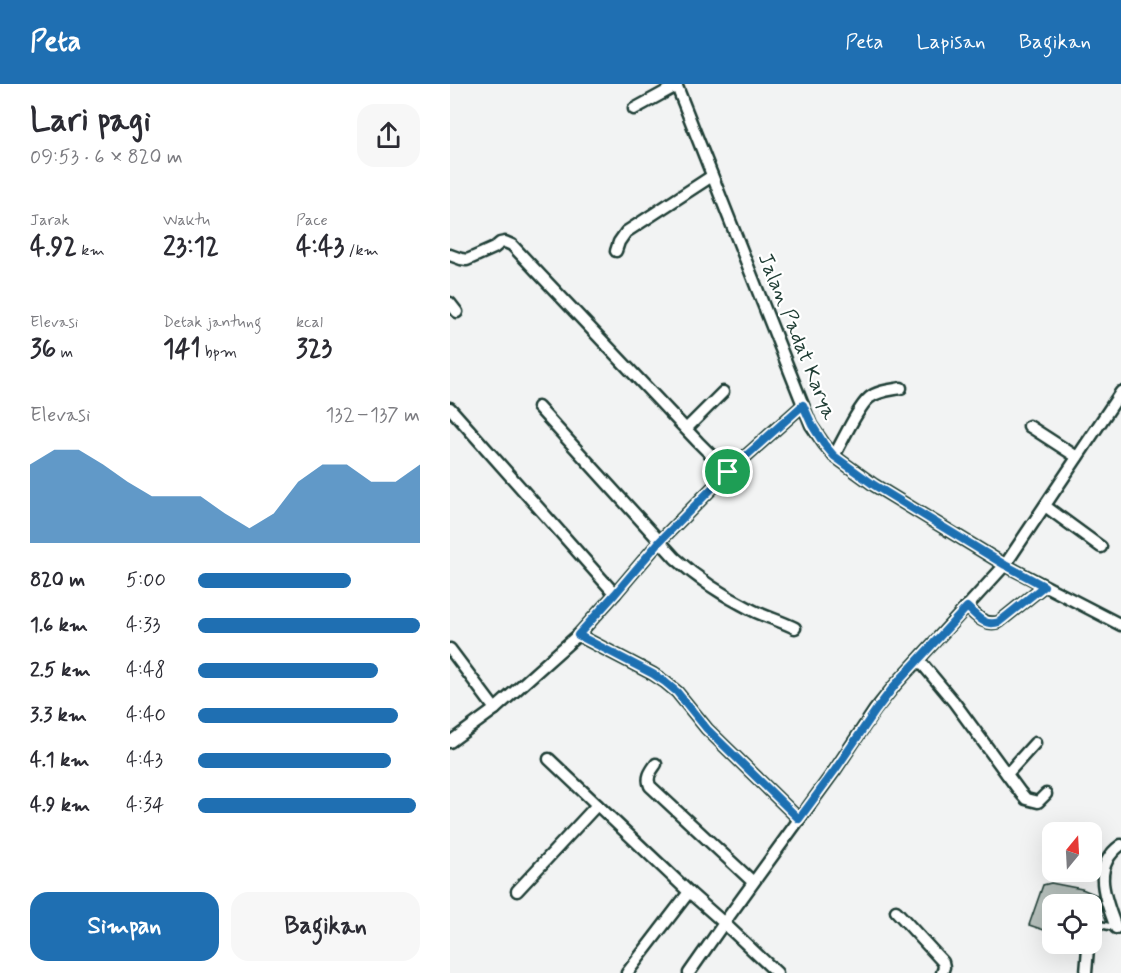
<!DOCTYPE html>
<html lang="id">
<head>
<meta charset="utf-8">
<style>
	:root { --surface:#fff; --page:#f7f7f7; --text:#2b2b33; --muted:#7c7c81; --accent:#1f6fb2 }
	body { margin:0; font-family:Mynerve,sans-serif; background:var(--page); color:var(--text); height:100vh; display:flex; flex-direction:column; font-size:22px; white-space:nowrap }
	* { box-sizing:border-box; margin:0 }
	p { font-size:20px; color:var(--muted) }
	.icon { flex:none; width:33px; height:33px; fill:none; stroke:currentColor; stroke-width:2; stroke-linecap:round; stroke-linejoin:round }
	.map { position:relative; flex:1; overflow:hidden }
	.drawer { display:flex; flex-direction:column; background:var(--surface); width:450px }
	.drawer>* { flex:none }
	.needle { width:39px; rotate:18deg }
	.buttons { position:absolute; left:592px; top:738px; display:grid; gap:12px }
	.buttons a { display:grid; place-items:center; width:60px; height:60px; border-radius:12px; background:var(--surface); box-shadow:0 6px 24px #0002; font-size:30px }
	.pin { position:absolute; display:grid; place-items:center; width:51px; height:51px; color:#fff; margin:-26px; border:3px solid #fff; border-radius:50%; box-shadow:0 2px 6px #0007 }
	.round { display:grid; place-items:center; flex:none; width:63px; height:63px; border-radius:18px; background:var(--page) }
	.overview { display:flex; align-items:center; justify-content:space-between; height:102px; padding:0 30px }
	h1 { font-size:33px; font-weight:700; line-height:45px }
	.metrics { display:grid; grid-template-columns:repeat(3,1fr); gap:9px; height:102px; padding:6px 30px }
	.metrics div { display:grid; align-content:center }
	.metrics b { font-size:26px; font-weight:700 }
	.metrics small { font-size:16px; font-weight:400 }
	.metrics p { font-size:16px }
	.chart { height:168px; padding:12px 30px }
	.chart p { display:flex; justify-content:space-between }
	.chart svg { width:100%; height:108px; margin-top:6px; fill:var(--accent); opacity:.7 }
	.action { display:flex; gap:12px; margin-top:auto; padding:12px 30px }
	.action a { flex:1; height:69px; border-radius:18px; background:var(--accent); color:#fff; font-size:24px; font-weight:700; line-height:69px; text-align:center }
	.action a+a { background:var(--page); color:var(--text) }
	ul { padding:0 30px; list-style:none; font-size:20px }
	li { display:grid; grid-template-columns:96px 72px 1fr; align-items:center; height:45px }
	li i { height:15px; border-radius:8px; background:var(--accent) }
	header { display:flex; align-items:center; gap:36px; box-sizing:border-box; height:84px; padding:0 30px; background:var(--accent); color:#fff }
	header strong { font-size:28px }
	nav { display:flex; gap:33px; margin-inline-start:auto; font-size:21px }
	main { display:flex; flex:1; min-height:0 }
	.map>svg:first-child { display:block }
</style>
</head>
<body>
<header>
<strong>Peta</strong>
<nav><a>Peta</a><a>Lapisan</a><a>Bagikan</a></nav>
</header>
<main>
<section class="drawer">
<div class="overview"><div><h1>Lari pagi</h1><p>09:53 · 6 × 820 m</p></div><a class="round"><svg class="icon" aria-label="share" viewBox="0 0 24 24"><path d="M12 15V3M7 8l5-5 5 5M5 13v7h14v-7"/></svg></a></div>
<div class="metrics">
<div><p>Jarak</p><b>4.92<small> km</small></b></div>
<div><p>Waktu</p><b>23:12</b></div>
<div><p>Pace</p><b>4:43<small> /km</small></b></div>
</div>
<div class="metrics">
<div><p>Elevasi</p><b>36<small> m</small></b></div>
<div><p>Detak jantung</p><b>141<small> bpm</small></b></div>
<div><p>kcal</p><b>323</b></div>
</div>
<div class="chart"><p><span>Elevasi</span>132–137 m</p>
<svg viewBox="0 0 160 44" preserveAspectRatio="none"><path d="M0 44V12L10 6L20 6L30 12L40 19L50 25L60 25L70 25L80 32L90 38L100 32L110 19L120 12L130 12L140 19L150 19L160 12V44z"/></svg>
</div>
<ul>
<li><b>820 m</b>5:00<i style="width:69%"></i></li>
<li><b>1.6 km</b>4:33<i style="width:100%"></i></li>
<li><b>2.5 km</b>4:48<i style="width:81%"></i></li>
<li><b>3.3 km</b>4:40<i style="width:90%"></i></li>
<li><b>4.1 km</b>4:43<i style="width:87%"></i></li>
<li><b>4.9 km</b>4:34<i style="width:98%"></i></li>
</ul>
<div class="action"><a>Simpan</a><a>Bagikan</a></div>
</section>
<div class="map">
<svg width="671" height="889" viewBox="0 0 671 889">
	<rect width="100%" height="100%" fill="#f2f3f3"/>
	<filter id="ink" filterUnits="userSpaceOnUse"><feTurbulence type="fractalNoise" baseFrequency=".0167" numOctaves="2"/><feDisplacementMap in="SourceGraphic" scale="12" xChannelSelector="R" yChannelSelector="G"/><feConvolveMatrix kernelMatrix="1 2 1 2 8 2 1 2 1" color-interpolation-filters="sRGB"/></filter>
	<g filter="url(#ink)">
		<polygon fill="#b7c1bd" stroke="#1f3d34" stroke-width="1.5" points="601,799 632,805 647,811 651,824 648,835 642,834 642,820 603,820 603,849 579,841 593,801"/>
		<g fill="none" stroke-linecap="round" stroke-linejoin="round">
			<g stroke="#1f3d34" stroke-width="10">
				<polyline id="service" points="642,839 667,844"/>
			</g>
			<g stroke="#1f3d34" stroke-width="15">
				<g id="minor">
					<polyline points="226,0 353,321 361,341 374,360 384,372 424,401 555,481 671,541"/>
					<polyline points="184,25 226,2"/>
					<polyline points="166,167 169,158 176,148 262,92"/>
					<polyline points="0,171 11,175 17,176 44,164 50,159 55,158 62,161 248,358 278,388"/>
					<polyline points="0,219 7,228"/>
					<path d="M88,323L225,474C248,495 274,512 302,526C316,533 331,537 345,544"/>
					<polyline points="0,324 165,510"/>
					<polyline points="579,342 627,373"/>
					<polyline points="236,345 273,308"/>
					<path d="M384,372C392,358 408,323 419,314C427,307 441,306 451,304"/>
					<polyline points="595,422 651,463"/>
					<path d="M517,523C527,532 534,542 549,538L594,502"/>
					<polyline points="128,551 165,510 210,457 278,388 353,321"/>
					<polyline points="0,565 45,625"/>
					<polyline points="469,576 504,618 570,708 576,715 588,718 596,710"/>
					<polyline points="0,658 45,625 128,551 203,590 215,598 227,608 257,645 349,735"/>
					<polyline points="99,675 239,808 274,839 239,889"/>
					<path d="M206,680C201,687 196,693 200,702L303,798"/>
					<polyline points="557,690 585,659"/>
					<polyline points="67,807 147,721"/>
					<polyline points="446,827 493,878 494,883 492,889"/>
					<path d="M666,844C656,815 640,783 671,761"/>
					<polyline points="177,889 239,808"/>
					<polyline points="327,889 274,839 385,686 425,626 445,601 555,481 671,308"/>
					<polyline points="636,889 638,864"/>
				</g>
			</g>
			<use href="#service" stroke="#fff" stroke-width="5"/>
			<use href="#minor" stroke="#fff" stroke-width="10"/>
		</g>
	</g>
	<g fill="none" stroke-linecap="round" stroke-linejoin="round" filter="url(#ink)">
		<g stroke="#fff" stroke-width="12">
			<path id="route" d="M353,321L362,341L374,360L384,372L424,401L555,481L594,502L549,538C534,543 527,532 517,523L445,601L426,626L385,686L349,735L257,645L227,608L215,598L203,590L128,551L165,510L210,457L278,388Z"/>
		</g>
		<use href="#route" stroke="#1f6fb2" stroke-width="8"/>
	</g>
	<g text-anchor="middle" stroke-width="4.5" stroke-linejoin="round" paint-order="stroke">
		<g font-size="21" fill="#1f3d34" stroke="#fff">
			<text transform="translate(348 252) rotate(68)" y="7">Jalan Padat Karya</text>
		</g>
	</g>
</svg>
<div class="buttons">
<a><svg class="needle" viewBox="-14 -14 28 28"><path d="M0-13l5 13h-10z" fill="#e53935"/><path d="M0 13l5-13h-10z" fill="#7c7c81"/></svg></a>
<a><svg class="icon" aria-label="locate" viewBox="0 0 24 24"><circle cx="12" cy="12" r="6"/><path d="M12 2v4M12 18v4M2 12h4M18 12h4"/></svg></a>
</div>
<div class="pin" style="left:278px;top:388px;background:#1e9e55"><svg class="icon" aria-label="arrive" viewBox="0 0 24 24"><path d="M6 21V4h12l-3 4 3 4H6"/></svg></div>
</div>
</main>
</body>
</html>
